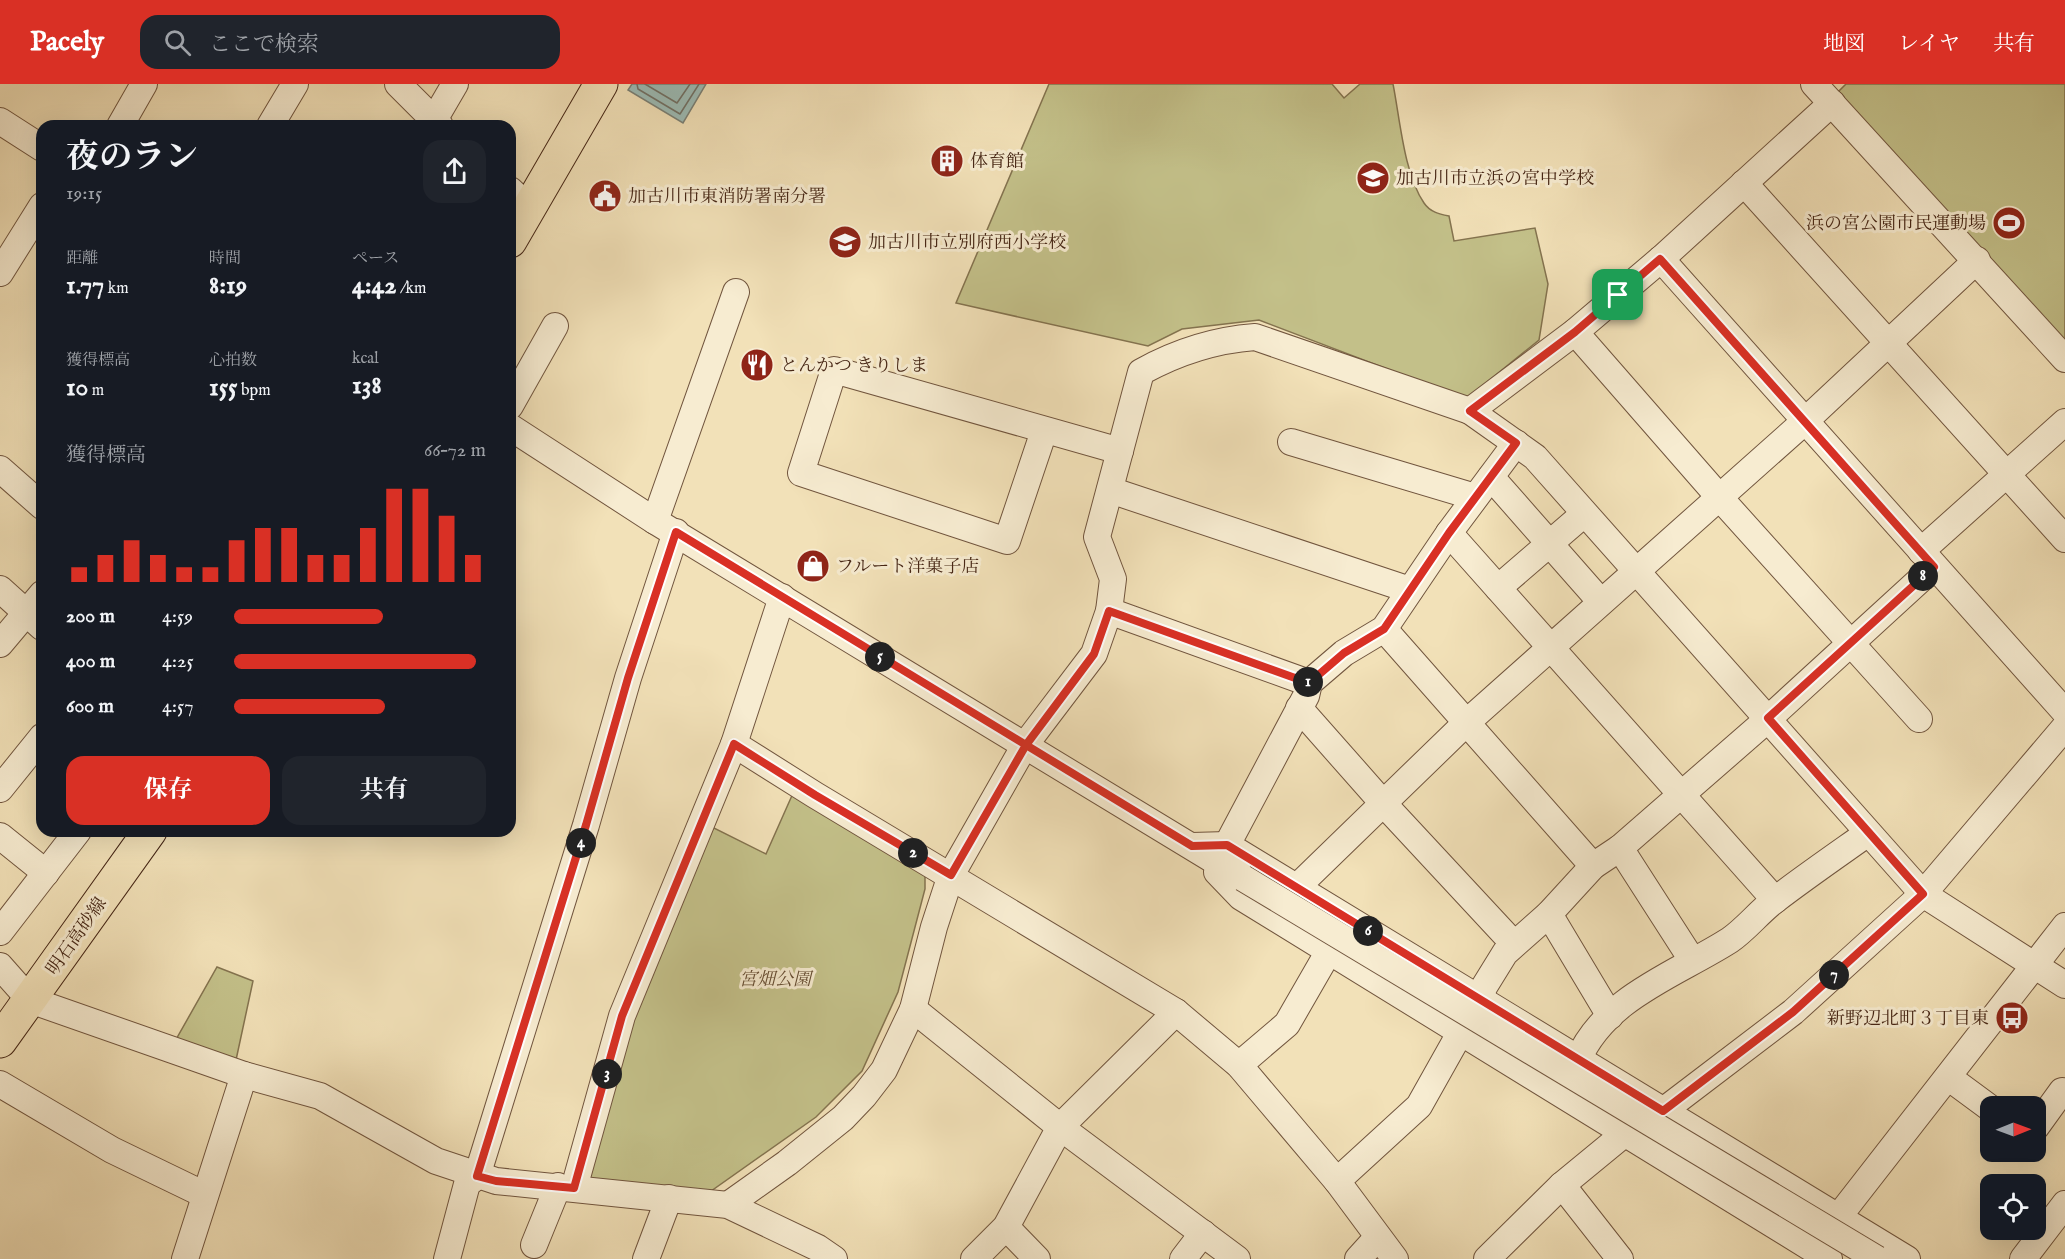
<!DOCTYPE html>
<html lang="ja">
<head>
<meta charset="utf-8">
<style>
	:root { --surface:#171b24; --page:#20242c; --text:#f1f3f6; --muted:#9ea1a6; --accent:#d93025 }
	body { margin:0; font-family:"IM FELL English","Noto Serif JP",serif; background:var(--page); color:var(--text); height:100vh; display:flex; flex-direction:column; font-size:22px; white-space:nowrap }
	* { box-sizing:border-box; margin:0 }
	p { font-size:20px; color:var(--muted) }
	.icon { flex:none; width:33px; height:33px; fill:none; stroke:currentColor; stroke-width:2; stroke-linecap:round; stroke-linejoin:round }
	.map { position:relative; flex:1; overflow:hidden }
	.panel { position:absolute; left:36px; top:36px; width:480px; height:717px; display:flex; flex-direction:column; background:var(--surface); border-radius:18px; box-shadow:0 6px 24px #0002 }
	.panel>* { flex:none }
	.needle { width:39px; rotate:89deg }
	.fabs { position:absolute; left:1980px; top:1012px; display:grid; gap:12px }
	.fabs a { display:grid; place-items:center; width:66px; height:66px; border-radius:12px; background:var(--surface); box-shadow:0 6px 24px #0002; font-size:30px }
	.pin { position:absolute; display:grid; place-items:center; width:51px; height:51px; color:#fff; margin:-26px; border-radius:12px; box-shadow:0 3px 9px #0006 }
	.km { position:absolute; width:30px; height:30px; margin:-15px; border-radius:50%; background:#222; color:#fff; font-size:16px; line-height:30px; text-align:center }
	.round { display:grid; place-items:center; flex:none; width:63px; height:63px; border-radius:18px; background:var(--page) }
	.summary { display:flex; align-items:center; justify-content:space-between; height:102px; padding:0 30px }
	h1 { font-size:33px; font-weight:700; line-height:45px }
	.stats { display:grid; grid-template-columns:repeat(3,1fr); gap:9px; height:102px; padding:6px 30px }
	.stats div { display:grid; align-content:center }
	.stats b { font-size:26px; font-weight:700 }
	.stats small { font-size:16px; font-weight:400 }
	.stats p { font-size:16px }
	.chart { height:168px; padding:12px 30px }
	.chart p { display:flex; justify-content:space-between }
	.chart svg { width:100%; height:108px; margin-top:6px; stroke:var(--accent); stroke-width:6 }
	.button { display:flex; gap:12px; margin-top:auto; padding:12px 30px }
	.button a { flex:1; height:69px; border-radius:18px; background:var(--accent); color:#fff; font-size:24px; font-weight:700; line-height:69px; text-align:center }
	.button a+a { background:var(--page); color:var(--text) }
	ul { padding:0 30px; list-style:none; font-size:20px }
	li { display:grid; grid-template-columns:96px 72px 1fr; align-items:center; height:45px }
	li i { height:15px; border-radius:8px; background:var(--accent) }
	header { display:flex; align-items:center; gap:36px; box-sizing:border-box; height:84px; padding:0 30px; background:var(--accent); color:#fff }
	header strong { font-size:28px }
	nav { display:flex; gap:33px; margin-inline-start:auto; font-size:21px }
	.search { width:420px; height:54px; background:var(--page); display:flex; align-items:center; gap:15px; box-sizing:border-box; padding:0 21px; border-radius:18px; color:var(--muted); font-size:22px }
	.map>svg:first-child { display:block }
</style>
</head>
<body>
<header>
<strong>Pacely</strong>
<div class="search"><svg class="icon" aria-label="search" viewBox="0 0 24 24"><circle cx="10" cy="10" r="6"/><path d="M15 15l6 6"/></svg>ここで検索</div>
<nav><a>地図</a><a>レイヤ</a><a>共有</a></nav>
</header>
<div class="map">
<svg width="2065" height="1175" viewBox="0 0 2065 1175">
	<rect width="100%" height="100%" fill="#f2e1b8"/>
	<filter id="stains"><feTurbulence type="fractalNoise" baseFrequency=".00333" numOctaves="4"/><feColorMatrix values="0 0 0 0 .2 0 0 0 0 .09 0 0 0 0 .02 0 0 0 .5 -.17"/></filter>
	<radialGradient id="worn" r=".72"><stop offset=".6" stop-color="#630" stop-opacity="0"/><stop offset="1" stop-color="#630" stop-opacity=".3"/></radialGradient>
	<g fill="#c3c089" stroke="#84734f" stroke-width="1.5">
		<path d="M1049,0H1332L1344,14L1360,0H1393C1400,35 1404,90 1424,119C1430,128 1439,130 1449,132L1454,157L1535,144L1548,200L1539,256L1466,315L1259,236L1182,245L1148,262L956,219Z"/>
		<polygon points="1846,0 2065,0 2065,261 1842,17 1839,7"/>
		<polygon points="794,707 925,788 925,805 898,908 862,987 816,1033 704,1112 588,1095 629,936 712,743 766,770"/>
		<polygon points="217,883 253,897 236,976 174,959"/>
	</g>
	<polygon fill="#9cbcb6" stroke="#7a8076" stroke-width="1.5" points="632,0 706,0 683,39 628,6"/>
	<g fill="none" stroke-linecap="round" stroke-linejoin="round">
		<g stroke="#717166" stroke-width="1.5">
			<polyline points="637,0 638,5 680,30 699,0"/>
			<polyline points="645,0 677,19 690,0"/>
		</g>
		<g stroke="#71553e" stroke-width="28">
			<g id="minor">
				<polyline points="398,0 440,42"/>
				<polyline points="1814,0 2065,275"/>
				<polyline points="434,36 455,0"/>
				<polyline points="0,37 42,64"/>
				<polyline points="120,42 144,0"/>
				<polyline points="270,42 295,0"/>
				<polyline points="1744,99 2065,455"/>
				<polyline points="510,106 530,125"/>
				<polyline points="1661,175 2065,628"/>
				<polyline points="0,189 42,122"/>
				<polyline points="1575,248 1720,414 1919,635"/>
				<polyline points="510,322 555,242"/>
				<polyline points="1470,327 1575,248 1661,175 1832,19"/>
				<polyline points="510,343 655,437 1243,794"/>
				<polyline points="1044,347 1007,457 801,389 834,286 1120,367"/>
				<polyline points="1291,358 1475,413"/>
				<polyline points="0,385 42,422"/>
				<polyline points="1491,393 1601,518"/>
				<polyline points="1110,406 1410,506"/>
				<polyline points="655,437 736,208"/>
				<polyline points="1449,449 1775,816"/>
				<polyline points="1921,467 2065,338"/>
				<polyline points="1498,504 1584,430"/>
				<polyline points="0,505 42,543"/>
				<polyline points="1109,527 1309,599"/>
				<polyline points="1384,545 1593,782"/>
				<polyline points="0,560 42,510"/>
				<polyline points="1299,624 1382,718 1514,860"/>
				<polyline points="734,660 815,711 1176,928 1239,981 1337,1097 1395,1175"/>
				<polyline points="0,705 42,653"/>
				<polyline points="0,752 46,789"/>
				<polyline points="1227,761 1306,612 1309,599 1344,569 1384,545 1449,449 1516,359"/>
				<polyline points="1192,762 1227,761 1907,1175"/>
				<polyline points="1620,764 1692,876"/>
				<polyline points="1217,788 1241,813 1829,1175"/>
				<polyline points="1297,803 1466,639 1804,338 1977,176"/>
				<polyline points="1549,830 1610,932"/>
				<polyline points="0,848 78,747"/>
				<polyline points="0,882 30,916 244,991 320,1012 436,1077 496,1097 728,1121 818,1164 834,1175"/>
				<polyline points="1480,917 1484,903 1505,869 1549,830 1593,782 1620,764 1768,635 1934,483"/>
				<polyline points="913,925 1060,1043 1237,1175"/>
				<path d="M1578,976C1605,913 1677,890 1730,856C1746,845 1759,828 1775,816C1805,793 1837,771 1868,749"/>
				<polyline points="1239,981 1287,940 1329,867"/>
				<polyline points="1948,993 1990,1024"/>
				<polyline points="0,1000 112,1066 205,1111"/>
				<polyline points="1663,1027 1793,928 1923,810 2065,643"/>
				<polyline points="2036,1043 2062,1007"/>
				<polyline points="1337,1097 1419,1022 1460,949"/>
				<polyline points="1562,1101 1620,1175"/>
				<polyline points="574,1104 622,932 734,660 782,513"/>
				<path d="M728,1121L787,1079L843,1034L864,1012L884,986L913,925L934,843L951,791L1025,661L1094,570L1109,527L1113,495L1097,453L1141,288C1177,268 1214,256 1255,253L1470,327L1535,373L1923,810L2065,901"/>
				<polyline points="1006,1143 1037,1175"/>
				<polyline points="1829,1145 2065,842"/>
				<polyline points="534,1161 558,1102"/>
				<polyline points="185,1175 244,991"/>
				<polyline points="447,1175 467,1100 477,1092 586,741 628,594 676,448"/>
				<polyline points="646,1175 669,1114"/>
				<polyline points="974,1175 1006,1143 1060,1043 1176,928"/>
				<polyline points="1183,1175 1203,1149"/>
				<polyline points="1358,1175 1377,1154"/>
				<polyline points="1487,1175 1562,1101 1624,1050"/>
				<polyline points="2023,1175 2065,1120"/>
			</g>
		</g>
		<g stroke="#462615" stroke-width="35">
			<g id="major">
				<polyline points="510,157 601,0"/>
				<polyline points="0,957 150,747"/>
			</g>
		</g>
		<use href="#minor" stroke="#f7ecd1" stroke-width="26"/>
		<use href="#major" stroke="#f2e1b8" stroke-width="33"/>
		<g stroke="#71553e" stroke-width="28" stroke-linecap="butt">
			<polyline id="minor-bridge" points="1243,794 1877,1175"/>
		</g>
		<use href="#minor-bridge" stroke="#f7ecd1" stroke-width="26"/>
	</g>
	<g fill="none" stroke-linecap="round" stroke-linejoin="round">
		<g stroke="#fff" stroke-width="12">
			<polyline id="route" points="1618,211 1575,248 1470,327 1516,359 1449,449 1384,545 1344,569 1309,599 1109,527 1094,570 1026,661 951,791 815,711 734,660 622,932 574,1104 496,1097 477,1092 586,741 628,594 676,448 1192,762 1227,761 1663,1027 1793,928 1923,810 1768,634 1934,483 1660,175 1618,211"/>
		</g>
		<use href="#route" stroke="#d93025" stroke-width="8"/>
	</g>
	<defs>
		<g id="building-disc" transform="scale(1.725)"><circle r="9.5" fill="#8f2418" stroke="#f7ecd1"/><path d="M-4-6H4V6H1V3H-1V6H-4ZM-2.5-4.3h1.7v1.8h-1.7ZM.8-4.3h1.7v1.8H.8ZM-2.5-1h1.7V.8h-1.7ZM.8-1h1.7V.8H.8Z" fill="#fff"/></g>
		<g id="school-disc" transform="scale(1.725)"><circle r="9.5" fill="#8f2418" stroke="#f7ecd1"/><path d="M0-5L7-2L0 1L-7-2ZM-4 1L0 2.5L4 1V4Q0 6-4 4Z" fill="#fff"/></g>
		<g id="civic-disc" transform="scale(1.725)"><circle r="9.5" fill="#8f2418" stroke="#f7ecd1"/><path d="M-.6-6.5H3V-4.5H.6V-3L4-1V1h2V6H-6V1h2V-1L-.6-3ZM-1.2 2.5V6h2.4V2.5Z" fill="#fff"/></g>
		<g id="stadium-disc" transform="scale(1.725)"><circle r="9.5" fill="#8f2418" stroke="#f7ecd1"/><path d="M0-5a6.5 5 0 1 0 0 10a6.5 5 0 1 0 0-10ZM-3.5-1.8h7v3.6h-7Z" fill="#fff"/></g>
		<g id="restaurant-disc" transform="scale(1.725)"><circle r="9.5" fill="#8f2418" stroke="#f7ecd1"/><path d="M-5-6h1v4h1v-4h1v4h1v-4h1v5L-1.5 .5V6h-2V.5L-5-1ZM5-6V6H3V1.5H1.5Q1.5-4 5-6Z" fill="#fff"/></g>
		<g id="shop-disc" transform="scale(1.725)"><circle r="9.5" fill="#8f2418" stroke="#f7ecd1"/><path d="M-5-2.5h2.3a2.7 3.5 0 0 1 5.4 0H5L5.5 6h-11ZM-1.5-2.5h3a1.5 2.3 0 0 0-3 0Z" fill="#fff"/></g>
		<g id="bus-disc" transform="scale(1.725)"><circle r="9.5" fill="#8f2418" stroke="#f7ecd1"/><path d="M-5-6H5V4H4V6H2V4H-2V6H-4V4H-5ZM-3.5-4V0h7V-4ZM-3.5 1.2v1.5H-2V1.2ZM2 1.2v1.5H3.5V1.2Z" fill="#fff"/></g>
	</defs>
	<g fill-rule="evenodd">
		<use href="#building-disc" x="947" y="77"/>
		<use href="#school-disc" x="1373" y="94"/>
		<use href="#civic-disc" x="605" y="112"/>
		<use href="#stadium-disc" x="2009" y="139"/>
		<use href="#school-disc" x="845" y="158"/>
		<use href="#restaurant-disc" x="757" y="281"/>
		<use href="#shop-disc" x="813" y="482"/>
		<use href="#bus-disc" x="2012" y="934"/>
	</g>
	<g text-anchor="middle" stroke-width="6" stroke-linejoin="round" paint-order="stroke">
		<g font-size="18" fill="#462615" stroke="#f7ecd1" text-anchor="start">
			<text x="970" y="83">体育館</text>
			<text x="1396" y="100">加古川市立浜の宮中学校</text>
			<text x="628" y="118">加古川市東消防署南分署</text>
			<text x="1986" y="145" text-anchor="end">浜の宮公園市民運動場</text>
			<text x="868" y="164">加古川市立別府西小学校</text>
			<text x="780" y="287">とんかつ きりしま</text>
			<text x="836" y="488">フルート洋菓子店</text>
			<text x="1989" y="940" text-anchor="end">新野辺北町３丁目東</text>
		</g>
		<g font-size="18" fill="#462615" stroke="#f7ecd1">
			<text transform="translate(76 852) rotate(-55)" y="6">明石高砂線</text>
		</g>
		<g font-size="18" font-style="italic" fill="#654c32" stroke="#f7ecd1">
			<text x="775" y="901">宮畑公園</text>
		</g>
	</g>
	<rect width="100%" height="100%" filter="url(#stains)"/>
	<rect width="100%" height="100%" fill="url(#worn)"/>
</svg>
<div class="fabs">
<a><svg class="needle" viewBox="-14 -14 28 28"><path d="M0-13l5 13h-10z" fill="#e53935"/><path d="M0 13l5-13h-10z" fill="#9ea1a6"/></svg></a>
<a><svg class="icon" aria-label="locate" viewBox="0 0 24 24"><circle cx="12" cy="12" r="6"/><path d="M12 2v4M12 18v4M2 12h4M18 12h4"/></svg></a>
</div>
<div class="pin" style="left:1618px;top:211px;background:#1e9e55"><svg class="icon" aria-label="arrive" viewBox="0 0 24 24"><path d="M6 21V4h12l-3 4 3 4H6"/></svg></div>
<b class="km" style="left:1308px;top:598px">1</b>
<b class="km" style="left:913px;top:769px">2</b>
<b class="km" style="left:607px;top:990px">3</b>
<b class="km" style="left:581px;top:759px">4</b>
<b class="km" style="left:880px;top:573px">5</b>
<b class="km" style="left:1368px;top:847px">6</b>
<b class="km" style="left:1834px;top:891px">7</b>
<b class="km" style="left:1923px;top:492px">8</b>
<section class="panel">
<div class="summary"><div><h1>夜のラン</h1><p>19:15</p></div><a class="round"><svg class="icon" aria-label="share" viewBox="0 0 24 24"><path d="M12 15V3M7 8l5-5 5 5M5 13v7h14v-7"/></svg></a></div>
<div class="stats">
<div><p>距離</p><b>1.77<small> km</small></b></div>
<div><p>時間</p><b>8:19</b></div>
<div><p>ペース</p><b>4:42<small> /km</small></b></div>
</div>
<div class="stats">
<div><p>獲得標高</p><b>10<small> m</small></b></div>
<div><p>心拍数</p><b>155<small> bpm</small></b></div>
<div><p>kcal</p><b>138</b></div>
</div>
<div class="chart"><p><span>獲得標高</span>66–72 m</p>
<svg viewBox="0 0 160 44" preserveAspectRatio="none"><path d="M5 44V38M15 44V33M25 44V27M35 44V33M45 44V38M55 44V38M65 44V27M75 44V22M85 44V22M95 44V33M105 44V33M115 44V22M125 44V6M135 44V6M145 44V17M155 44V33"/></svg>
</div>
<ul>
<li><b>200 m</b>4:59<i style="width:59%"></i></li>
<li><b>400 m</b>4:25<i style="width:96%"></i></li>
<li><b>600 m</b>4:57<i style="width:60%"></i></li>
</ul>
<div class="button"><a>保存</a><a>共有</a></div>
</section>
</div>
</body>
</html>
